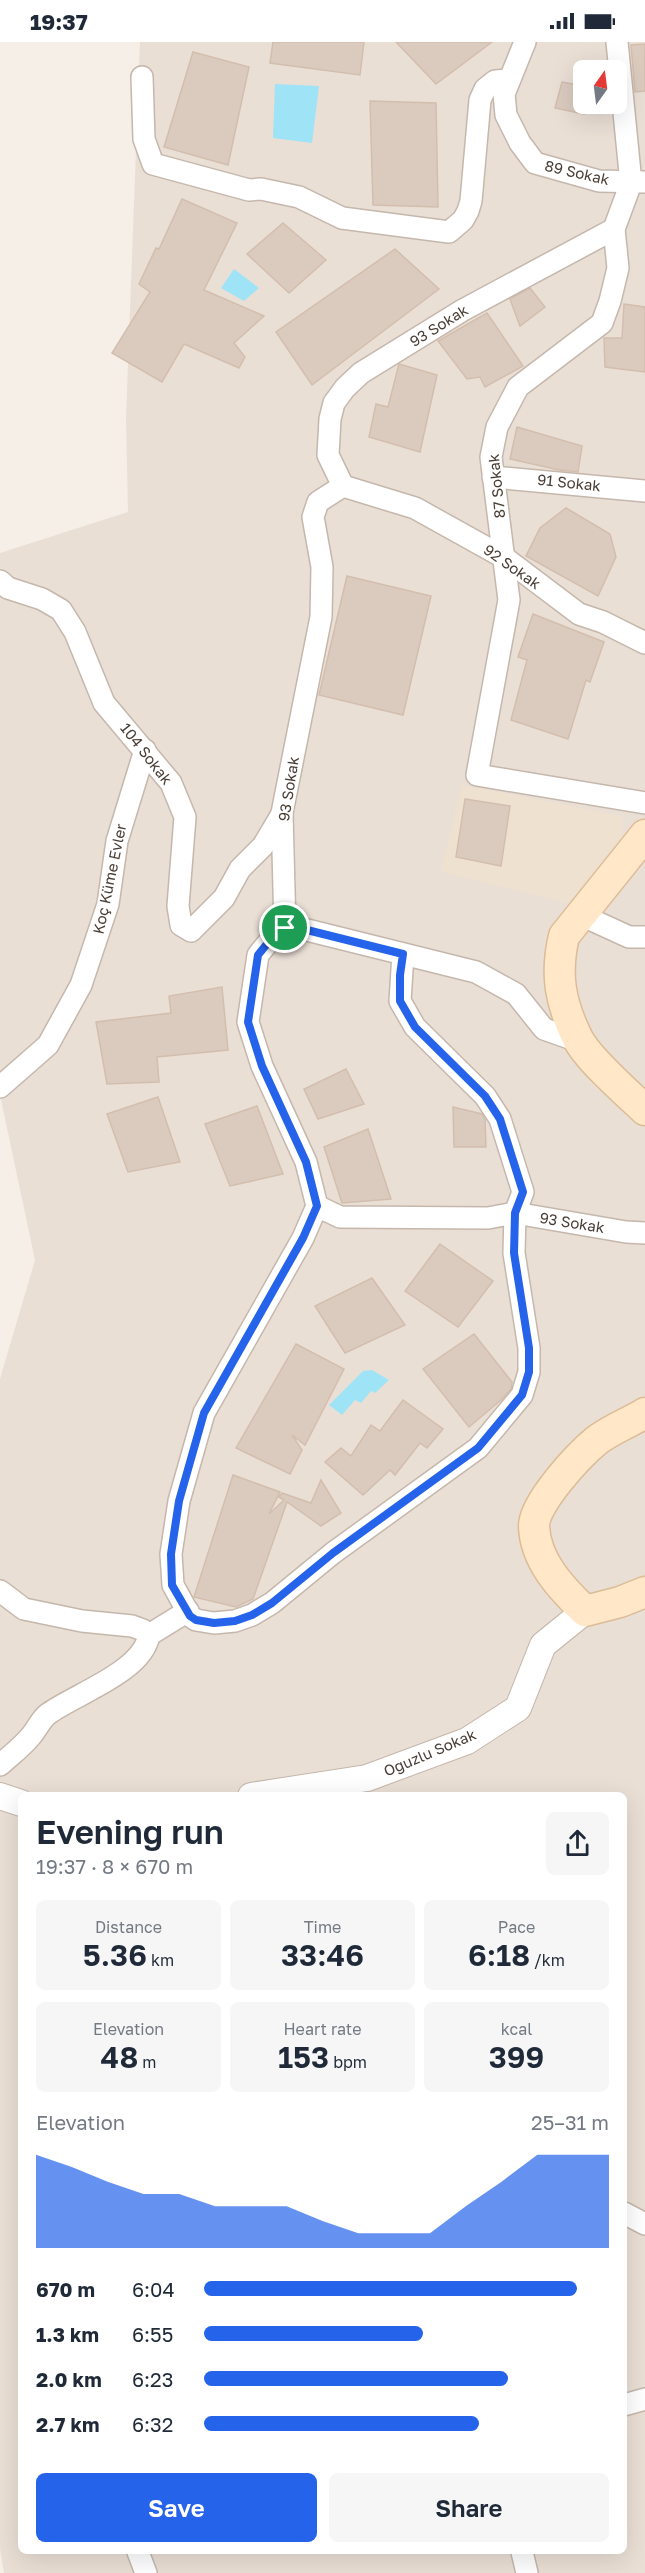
<!DOCTYPE html>
<html lang="en">
<head>
<meta charset="utf-8">
<style>
	:root { --surface:#fff; --page:#f6f6f7; --text:#1f2937; --muted:#747a83; --accent:#2563eb }
	body { margin:0; font-family:"Golos Text",sans-serif; background:var(--page); color:var(--text); height:100vh; display:flex; flex-direction:column; font-size:22px; white-space:nowrap }
	* { box-sizing:border-box; margin:0 }
	p { font-size:20px; color:var(--muted) }
	.icon { flex:none; width:33px; height:33px; fill:none; stroke:currentColor; stroke-width:2; stroke-linecap:round; stroke-linejoin:round }
	.map { position:relative; flex:1; overflow:hidden }
	.panel { position:absolute; left:18px; top:1750px; width:609px; height:762px; display:flex; flex-direction:column; background:var(--surface); border-radius:9px; box-shadow:0 6px 24px #0002 }
	.panel>* { flex:none }
	.needle { width:39px; rotate:14deg }
	.buttons { position:absolute; left:573px; top:18px; display:grid; gap:12px }
	.buttons a { display:grid; place-items:center; width:54px; height:54px; border-radius:9px; background:var(--surface); box-shadow:0 6px 24px #0002; font-size:30px }
	.pin { position:absolute; display:grid; place-items:center; width:51px; height:51px; color:#fff; margin:-26px; border:3px solid #fff; border-radius:50%; box-shadow:0 2px 6px #0007 }
	.round { display:grid; place-items:center; flex:none; width:63px; height:63px; border-radius:9px; background:var(--page) }
	.overview { display:flex; align-items:center; justify-content:space-between; height:102px; padding:0 18px }
	h1 { font-size:33px; font-weight:600; line-height:45px }
	.metrics { display:grid; grid-template-columns:repeat(3,1fr); gap:9px; height:102px; padding:6px 18px }
	.metrics div { display:grid; align-content:center; border-radius:9px; background:var(--page); text-align:center }
	.metrics b { font-size:30px; font-weight:600 }
	.metrics small { font-size:16px; font-weight:400 }
	.metrics p { font-size:16px }
	.chart { height:168px; padding:12px 18px }
	.chart p { display:flex; justify-content:space-between }
	.chart svg { width:100%; height:108px; margin-top:6px; fill:var(--accent); opacity:.7 }
	.action { display:flex; gap:12px; margin-top:auto; padding:12px 18px }
	.action a { flex:1; height:69px; border-radius:9px; background:var(--accent); color:#fff; font-size:24px; font-weight:600; line-height:69px; text-align:center }
	.action a+a { background:var(--page); color:var(--text) }
	ul { padding:0 18px; list-style:none; font-size:20px }
	li { display:grid; grid-template-columns:96px 72px 1fr; align-items:center; height:45px }
	li i { height:15px; border-radius:8px; background:var(--accent) }
	.status { display:flex; justify-content:space-between; align-items:center; height:42px; padding:0 30px; background:var(--surface); direction:ltr }
	.status svg { height:16px; fill:currentColor }
	.map>svg:first-child { display:block }
</style>
</head>
<body>
<div class="status"><b>19:37</b><svg viewBox="0 0 49 12"><path d="M0 12V9h3v3zM5 12V6h3v6zM10 12V3h3v9zM15 12V0h3v12zM26 1h20v11H26zM47 4h2v5h-2z"/></svg></div>
<div class="map">
<svg width="645" height="2531" viewBox="0 0 645 2531">
	<rect width="100%" height="100%" fill="#f5efe8"/>
	<path fill="#eadfd5" fill-rule="evenodd" d="M140,0H645V2531H4L0,2507V1337L35,1218L0,1053V511L128,470L126,376ZM584,28H616V62H584ZM21,1754H624V2510H21Z"/>
	<polygon fill="#efe1d0" points="462,743 622,774 623,796 572,862 441,830"/>
	<g fill="#9fe3f7">
		<polygon points="275,42 319,44 312,101 273,96"/>
		<polygon points="234,227 259,246 244,259 221,246"/>
		<polygon points="372,1328 389,1338 375,1351 371,1349 361,1361 355,1358 342,1373 329,1363 363,1329"/>
	</g>
	<g fill="#dbcbbf" stroke="#d3beae" stroke-width="1.5">
		<polygon points="273,0 364,0 360,33 270,21"/>
		<polygon points="396,0 492,0 436,42"/>
		<polygon points="645,2 645,49 635,50 631,3"/>
		<polygon points="193,10 249,25 228,123 164,105"/>
		<polygon points="562,40 584,44 584,72 555,66"/>
		<polygon points="370,59 436,61 438,165 373,163"/>
		<polygon points="182,157 237,181 204,248 264,274 234,301 245,315 239,326 184,302 162,340 112,311 150,250 139,242 156,206 159,207"/>
		<polygon points="283,181 326,218 289,251 247,212"/>
		<polygon points="395,207 439,247 312,343 276,290"/>
		<polygon points="530,246 545,265 520,284 510,257"/>
		<polygon points="624,262 645,265 645,330 605,325 604,296 622,296"/>
		<polygon points="487,271 523,324 485,345 480,335 467,337 438,299"/>
		<polygon points="399,322 437,333 420,410 369,395 376,362 388,365"/>
		<polygon points="517,385 582,404 578,430 559,428 510,417"/>
		<polygon points="566,466 610,492 616,515 598,554 526,514 540,486"/>
		<polygon points="347,534 431,554 403,673 319,653"/>
		<polygon points="533,572 604,600 590,640 586,638 568,697 511,678 527,618 518,615"/>
		<polygon points="465,757 510,764 501,824 456,815"/>
		<polygon points="222,945 228,1008 157,1015 159,1040 107,1042 96,980 171,971 169,954"/>
		<polygon points="346,1027 364,1062 318,1077 304,1047"/>
		<polygon points="158,1055 180,1120 128,1130 107,1072"/>
		<polygon points="257,1064 283,1132 230,1144 205,1082"/>
		<polygon points="453,1065 482,1072 485,1077 486,1105 454,1105"/>
		<polygon points="368,1087 391,1157 342,1161 324,1105"/>
		<polygon points="440,1202 493,1239 458,1285 405,1249"/>
		<polygon points="372,1236 405,1283 345,1311 315,1264"/>
		<polygon points="474,1292 512,1340 511,1347 501,1358 469,1385 423,1327"/>
		<polygon points="296,1302 344,1327 305,1403 292,1393 302,1408 290,1432 236,1406"/>
		<polygon points="403,1358 443,1387 427,1406 420,1401 395,1433 390,1428 363,1453 325,1420 341,1406 351,1414 371,1383 380,1389"/>
		<polygon points="233,1433 280,1450 269,1472 284,1458 279,1455 282,1451 311,1461 321,1438 341,1471 321,1484 287,1460 253,1557 236,1565 194,1555"/>
	</g>
	<g fill="none" stroke-linecap="round" stroke-linejoin="round">
		<g stroke="#c5b7ac" stroke-width="24">
			<g id="minor">
				<polyline points="525,0 504,52 506,73 520,101 535,121 599,139 644,140"/>
				<polyline points="617,0 631,141 614,187 618,226 610,259 602,281 518,345 497,385 491,415 509,558 477,733 645,761"/>
				<polyline points="142,35 144,97 153,122 249,148 261,147 299,155 342,176 449,190 463,178 468,169 471,159 480,58 485,47 495,39 509,38"/>
				<polyline points="493,435 645,449"/>
				<polyline points="343,444 415,466 505,516 579,572 603,580 645,601"/>
				<polyline points="0,539 8,546 42,557 61,568 75,590 104,661 171,741 185,775 178,864 181,883 191,889 224,856 240,827 263,804 282,772"/>
				<polyline points="581,873 629,895 645,895"/>
				<polyline points="285,886 282,771 321,575 322,525 313,475 318,460 343,444 328,413 330,377 334,361 345,346 361,331 463,268 614,187"/>
				<polyline points="285,886 271,897 258,913 248,980 262,1024 306,1120 317,1164 340,1175 488,1176 515,1171 626,1190 645,1191"/>
				<polyline points="285,886 307,888 476,930 516,952 544,987 578,999"/>
				<polyline points="0,1045 48,1003 81,943 108,862 117,799 145,708"/>
				<polyline points="317,1164 303,1196 204,1371 179,1459 171,1512 173,1543 190,1574 196,1578 214,1581 235,1579 252,1573 272,1561 333,1511 478,1406 522,1353 529,1330 529,1306 514,1211 515,1171 523,1150 500,1077 485,1054 415,985 400,959 403,912"/>
				<path d="M0,1549L24,1567L82,1579L132,1584L143,1588L149,1593C143,1630 75,1652 48,1672C41,1677 37,1687 31,1694C22,1705 10,1714 0,1723"/>
				<polyline points="149,1593 188,1569"/>
				<polyline points="624,2171 645,2182"/>
				<polyline points="624,2363 645,2357"/>
				<polyline points="138,2510 146,2531"/>
				<polyline points="522,2510 527,2531"/>
			</g>
		</g>
		<g stroke="#c5b7ac" stroke-width="28">
			<g id="tertiary">
				<polyline points="0,1754 21,1761"/>
				<polyline points="251,1754 367,1736 467,1699 518,1666 543,1603 585,1569"/>
			</g>
		</g>
		<g stroke="#dcbc96" stroke-width="33">
			<g id="secondary">
				<path d="M645,793L564,894C555,932 560,961 578,997C588,1017 628,1052 645,1068"/>
				<path d="M645,1371C629,1381 611,1387 596,1399C579,1413 534,1461 534,1484C535,1519 562,1547 585,1569L620,1560L645,1550"/>
			</g>
		</g>
		<use href="#minor" stroke="#fff" stroke-width="21"/>
		<use href="#tertiary" stroke="#fff" stroke-width="26"/>
		<use href="#secondary" stroke="#ffe7c8" stroke-width="30"/>
	</g>
	<g fill="none" stroke-linecap="round" stroke-linejoin="round">
		<g stroke="#fff" stroke-width="12">
			<polygon id="route" points="285,886 307,888 403,912 400,933 400,959 415,985 485,1054 500,1077 523,1150 515,1171 514,1211 529,1306 529,1330 522,1353 478,1406 333,1511 272,1561 252,1573 235,1579 214,1581 196,1578 190,1574 172,1543 171,1512 179,1459 204,1371 303,1196 317,1164 306,1120 262,1024 248,980 258,913 271,897"/>
		</g>
		<use href="#route" stroke="#2563eb" stroke-width="8"/>
	</g>
	<g text-anchor="middle" stroke-width="4.5" stroke-linejoin="round" paint-order="stroke">
		<g font-size="15" fill="#493e36" stroke="#fff">
			<text transform="translate(577 131) rotate(13)" y="5">89 Sokak</text>
			<text transform="translate(439 284) rotate(-32)" y="5">93 Sokak</text>
			<text transform="translate(569 441) rotate(6)" y="5">91 Sokak</text>
			<text transform="translate(497 444) rotate(-96)" y="5">87 Sokak</text>
			<text transform="translate(512 525) rotate(35)" y="5">92 Sokak</text>
			<text transform="translate(146 712) rotate(52)" y="5">104 Sokak</text>
			<text transform="translate(289 747) rotate(-81)" y="5">93 Sokak</text>
			<text transform="translate(110 837) rotate(-78)" y="5">Koç Küme Evler</text>
			<text transform="translate(572 1181) rotate(9)" y="5">93 Sokak</text>
			<text transform="translate(430 1711) rotate(-23)" y="5">Oğuzlu Sokak</text>
		</g>
	</g>
</svg>
<div class="buttons">
<a><svg class="needle" viewBox="-14 -14 28 28"><path d="M0-13l5 13h-10z" fill="#e53935"/><path d="M0 13l5-13h-10z" fill="#747a83"/></svg></a>
</div>
<div class="pin" style="left:285px;top:886px;background:#1e9e55"><svg class="icon" aria-label="arrive" viewBox="0 0 24 24"><path d="M6 21V4h12l-3 4 3 4H6"/></svg></div>
<section class="panel">
<div class="overview"><div><h1>Evening run</h1><p>19:37 · 8 × 670 m</p></div><a class="round"><svg class="icon" aria-label="share" viewBox="0 0 24 24"><path d="M12 15V3M7 8l5-5 5 5M5 13v7h14v-7"/></svg></a></div>
<div class="metrics">
<div><p>Distance</p><b>5.36<small> km</small></b></div>
<div><p>Time</p><b>33:46</b></div>
<div><p>Pace</p><b>6:18<small> /km</small></b></div>
</div>
<div class="metrics">
<div><p>Elevation</p><b>48<small> m</small></b></div>
<div><p>Heart rate</p><b>153<small> bpm</small></b></div>
<div><p>kcal</p><b>399</b></div>
</div>
<div class="chart"><p><span>Elevation</span>25–31 m</p>
<svg viewBox="0 0 160 44" preserveAspectRatio="none"><path d="M0 44V6L10 11L20 17L30 22L40 22L50 27L60 27L70 27L80 33L90 38L100 38L110 38L120 27L130 17L140 6L150 6L160 6V44z"/></svg>
</div>
<ul>
<li><b>670 m</b>6:04<i style="width:92%"></i></li>
<li><b>1.3 km</b>6:55<i style="width:54%"></i></li>
<li><b>2.0 km</b>6:23<i style="width:75%"></i></li>
<li><b>2.7 km</b>6:32<i style="width:68%"></i></li>
</ul>
<div class="action"><a>Save</a><a>Share</a></div>
</section>
</div>
</body>
</html>
